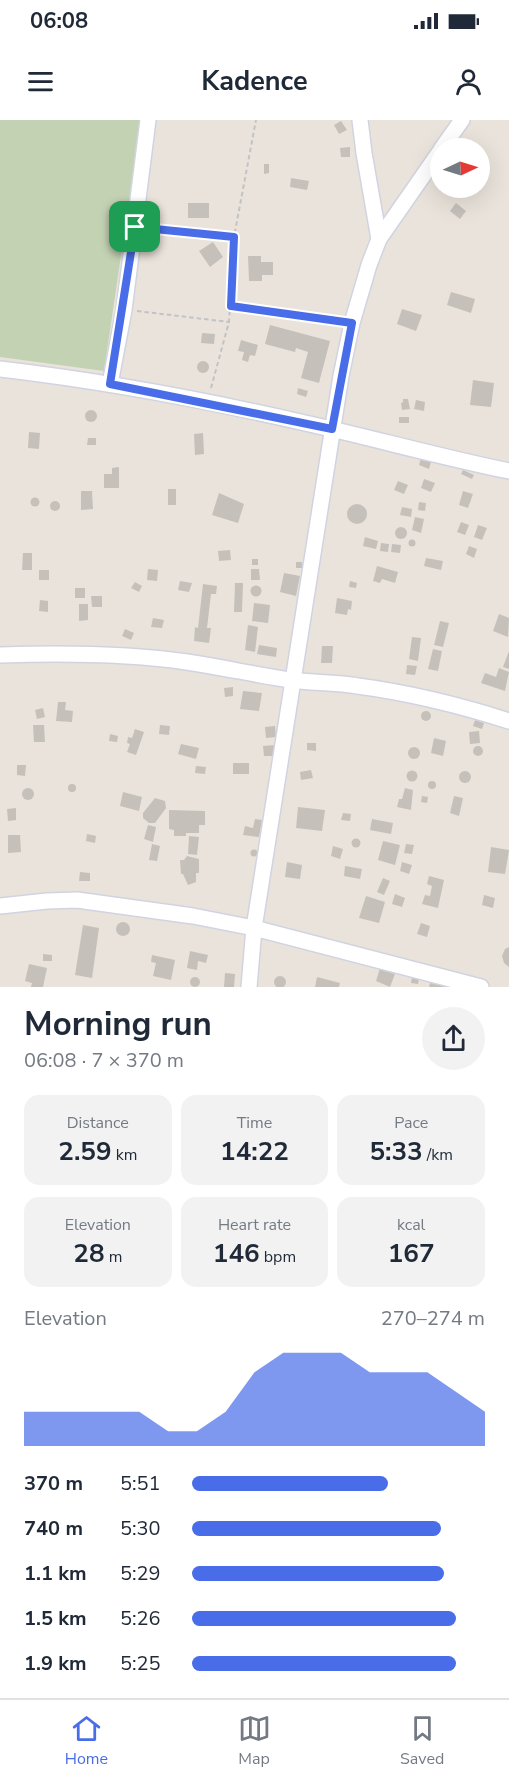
<!DOCTYPE html>
<html lang="en">
<head>
<meta charset="utf-8">
<style>
	:root { --surface:#fff; --page:#f2f2f3; --text:#1f2937; --muted:#747a83; --line:#e0e1e3; --accent:#496de9 }
	body { margin:0; font-family:"Nunito Sans",sans-serif; background:var(--page); color:var(--text); height:100vh; display:flex; flex-direction:column; font-size:22px; white-space:nowrap }
	* { box-sizing:border-box; margin:0 }
	p { font-size:20px; color:var(--muted) }
	.icon { flex:none; width:33px; height:33px; fill:none; stroke:currentColor; stroke-width:2; stroke-linecap:round; stroke-linejoin:round }
	.map { position:relative; height:867px; overflow:hidden }
	.side { display:flex; flex-direction:column; background:var(--surface); flex:1 }
	.side>* { flex:none }
	.needle { width:39px; rotate:86deg }
	.controls { position:absolute; left:430px; top:18px; display:grid; gap:12px }
	.controls a { display:grid; place-items:center; width:60px; height:60px; border-radius:50%; background:var(--surface); box-shadow:0 6px 24px #0002; font-size:30px }
	.pin { position:absolute; display:grid; place-items:center; width:51px; height:51px; color:#fff; margin:-26px; border-radius:12px; box-shadow:0 3px 9px #0006 }
	.round { display:grid; place-items:center; flex:none; width:63px; height:63px; border-radius:32px; background:var(--page) }
	.summary { display:flex; align-items:center; justify-content:space-between; height:102px; padding:0 24px }
	h1 { font-size:33px; font-weight:700; line-height:45px }
	.metrics { display:grid; grid-template-columns:repeat(3,1fr); gap:9px; height:102px; padding:6px 24px }
	.metrics div { display:grid; align-content:center; border-radius:15px; background:var(--page); text-align:center }
	.metrics b { font-size:26px; font-weight:700 }
	.metrics small { font-size:16px; font-weight:400 }
	.metrics p { font-size:16px }
	.chart { height:168px; padding:12px 24px }
	.chart p { display:flex; justify-content:space-between }
	.chart svg { width:100%; height:108px; margin-top:6px; fill:var(--accent); opacity:.7 }
	ul { padding:0 24px; list-style:none; font-size:20px }
	li { display:grid; grid-template-columns:96px 72px 1fr; align-items:center; height:45px }
	li i { height:15px; border-radius:8px; background:var(--accent) }
	.status { display:flex; justify-content:space-between; align-items:center; height:42px; padding:0 30px; background:var(--surface); direction:ltr }
	.status svg { height:16px; fill:currentColor }
	header { display:flex; justify-content:space-between; align-items:center; height:78px; padding:0 24px; background:var(--surface); font-size:27px; font-weight:700 }
	.tab-bar { display:flex; justify-content:space-around; align-items:center; height:84px; border-top:2px solid var(--line); background:var(--surface); font-size:16px; color:var(--muted) }
	.tab-bar a { display:grid; justify-items:center; gap:3px }
	.tab-bar .active { color:var(--accent) }
	.map>svg:first-child { display:block }
</style>
</head>
<body>
<div class="status"><b>06:08</b><svg viewBox="0 0 49 12"><path d="M0 12V9h3v3zM5 12V6h3v6zM10 12V3h3v9zM15 12V0h3v12zM26 1h20v11H26zM47 4h2v5h-2z"/></svg></div>
<header><svg class="icon" aria-label="menu" viewBox="0 0 24 24"><path d="M4 6h16M4 12h16M4 18h16"/></svg>Kadence<svg class="icon" aria-label="person" viewBox="0 0 24 24"><circle cx="12" cy="8" r="4"/><path d="M4 21q1-7 8-7t8 7"/></svg></header>
<div class="map">
<svg width="509" height="867" viewBox="0 0 509 867">
	<rect width="100%" height="100%" fill="#e9e3db"/>
	<polygon fill="#c4d2b4" points="0,0 141,0 104,251 0,237"/>
	<g fill="#c5c1ba">
		<polygon points="341,1 347,10 339,14 334,5"/>
		<polygon points="350,27 350,37 341,37 340,28"/>
		<polygon points="264,44 269,44 269,53 264,54"/>
		<polygon points="291,58 309,61 307,70 290,67"/>
		<rect x="188" y="83" width="21" height="15"/>
		<polygon points="456,83 466,91 460,99 450,91"/>
		<polygon points="213,122 223,137 210,147 199,131"/>
		<polygon points="248,136 261,136 261,142 273,142 273,155 262,155 262,161 249,161"/>
		<polygon points="451,172 475,179 471,193 447,185"/>
		<polygon points="402,189 422,195 416,211 397,204"/>
		<polygon points="270,205 330,221 319,263 301,258 308,232 296,228 295,232 265,224"/>
		<polygon points="202,213 215,214 214,224 201,223"/>
		<polygon points="241,220 258,225 255,236 250,235 248,242 242,240 244,232 238,231"/>
		<circle cx="203" cy="247" r="6"/>
		<polygon points="473,260 494,263 491,287 470,285"/>
		<polygon points="298,268 308,271 306,277 297,274"/>
		<polygon points="403,279 408,279 410,289 402,290 401,283 403,282"/>
		<polygon points="416,280 425,282 424,291 414,289"/>
		<circle cx="91" cy="296" r="6"/>
		<rect x="399" y="297" width="10" height="6"/>
		<polygon points="29,312 40,313 39,329 28,328"/>
		<polygon points="203,313 204,334 195,335 194,314"/>
		<polygon points="88,318 96,318 96,325 87,325"/>
		<polygon points="421,338 431,342 429,349 419,345"/>
		<polygon points="119,347 119,368 104,368 104,354 112,354 112,348"/>
		<polygon points="463,350 474,355 472,359 461,354"/>
		<polygon points="424,359 435,363 431,372 421,368"/>
		<polygon points="398,361 408,365 404,374 394,370"/>
		<rect x="168" y="369" width="8" height="16"/>
		<polygon points="81,371 92,371 93,389 81,390"/>
		<polygon points="463,371 473,374 468,388 459,385"/>
		<polygon points="219,373 244,384 238,403 212,395"/>
		<circle cx="35" cy="382" r="4.5"/>
		<circle cx="55" cy="386" r="5"/>
		<polygon points="419,382 426,383 425,391 418,390"/>
		<circle cx="357" cy="394" r="10"/>
		<polygon points="402,387 412,389 411,397 400,395"/>
		<polygon points="415,397 424,399 421,413 412,410"/>
		<polygon points="461,402 469,405 465,415 457,412"/>
		<polygon points="478,405 487,408 482,420 474,417"/>
		<circle cx="401" cy="413" r="6"/>
		<polygon points="365,417 378,421 376,429 363,426"/>
		<circle cx="412" cy="423" r="3.5"/>
		<polygon points="381,423 389,424 388,432 380,431"/>
		<polygon points="392,424 401,425 400,433 391,432"/>
		<polygon points="469,426 477,429 474,438 466,434"/>
		<polygon points="230,430 231,440 219,441 218,431"/>
		<polygon points="23,433 32,433 32,450 22,450"/>
		<polygon points="426,438 443,441 441,450 424,446"/>
		<rect x="252" y="439" width="6" height="6"/>
		<rect x="296" y="442" width="6" height="6"/>
		<polygon points="377,446 398,452 395,463 382,459 380,463 373,461"/>
		<polygon points="148,449 158,450 157,461 147,460"/>
		<polygon points="251,449 259,449 260,460 251,460"/>
		<rect x="39" y="450" width="10" height="10"/>
		<polygon points="284,453 300,456 296,476 280,472"/>
		<polygon points="180,461 192,463 189,472 178,470"/>
		<polygon points="350,461 357,463 356,468 349,467"/>
		<polygon points="135,462 142,466 139,472 131,468"/>
		<polygon points="235,463 243,463 242,492 234,492"/>
		<polygon points="203,464 217,466 216,474 211,474 207,508 211,508 209,523 194,521 195,507 198,508"/>
		<circle cx="256" cy="471" r="5.5"/>
		<rect x="75" y="468" width="10" height="10"/>
		<polygon points="91,476 102,476 102,487 92,487"/>
		<polygon points="337,478 352,481 351,490 348,489 347,495 335,493"/>
		<polygon points="40,480 48,481 48,492 39,491"/>
		<polygon points="254,483 270,485 268,503 252,501"/>
		<polygon points="79,484 88,484 88,500 79,501"/>
		<polygon points="499,494 509,498 508,517 493,511"/>
		<polygon points="153,498 164,500 162,508 151,507"/>
		<polygon points="440,501 449,503 443,527 434,525"/>
		<polygon points="248,505 258,507 255,532 245,530"/>
		<polygon points="125,509 134,513 131,520 122,516"/>
		<polygon points="412,517 421,518 418,541 409,539"/>
		<polygon points="259,525 277,528 276,537 257,534"/>
		<polygon points="322,526 333,526 332,543 321,543"/>
		<polygon points="433,529 442,531 438,551 428,549"/>
		<polygon points="509,531 509,549 503,547"/>
		<polygon points="407,545 417,546 415,555 406,554"/>
		<polygon points="499,548 509,552 505,571 481,563 485,553 496,557"/>
		<polygon points="233,567 233,576 225,577 224,568"/>
		<polygon points="243,571 262,573 259,591 240,589"/>
		<polygon points="58,582 66,582 65,590 73,591 72,602 56,601"/>
		<polygon points="43,588 45,597 37,599 35,590"/>
		<circle cx="426" cy="596" r="5"/>
		<polygon points="475,600 484,603 482,609 473,606"/>
		<polygon points="33,605 44,605 45,622 34,622"/>
		<polygon points="160,605 170,606 169,615 159,614"/>
		<polygon points="275,606 276,617 266,618 265,607"/>
		<polygon points="135,609 144,612 136,635 127,632 130,624 127,623 128,617 132,618"/>
		<polygon points="479,611 480,623 470,624 469,612"/>
		<polygon points="110,614 118,616 117,622 109,621"/>
		<polygon points="434,618 446,621 443,636 431,633"/>
		<polygon points="307,623 316,623 316,631 307,630"/>
		<polygon points="181,624 199,628 196,639 178,634"/>
		<polygon points="275,625 275,636 264,636 263,626"/>
		<circle cx="478" cy="631" r="5"/>
		<circle cx="414" cy="633" r="6"/>
		<rect x="233" y="643" width="16" height="11"/>
		<polygon points="17,645 26,645 25,656 17,655"/>
		<polygon points="196,646 206,647 205,654 195,653"/>
		<polygon points="311,650 313,658 301,660 300,652"/>
		<circle cx="412" cy="656" r="5.5"/>
		<circle cx="465" cy="657" r="6"/>
		<circle cx="432" cy="665" r="4"/>
		<circle cx="72" cy="668" r="4"/>
		<circle cx="28" cy="674" r="6"/>
		<polygon points="405,668 413,670 411,690 397,687 399,679 402,679"/>
		<polygon points="123,672 142,677 139,691 120,686"/>
		<polygon points="422,676 428,677 427,683 421,682"/>
		<polygon points="454,676 463,678 459,696 450,693"/>
		<polygon points="155,678 165,681 166,688 155,703 149,703 143,698 143,693"/>
		<polygon points="298,687 325,690 322,711 296,708"/>
		<polygon points="16,688 16,700 8,701 7,689"/>
		<polygon points="169,690 205,691 205,705 199,705 199,713 186,713 186,716 174,716 174,710 169,709"/>
		<polygon points="343,693 351,694 350,701 341,700"/>
		<polygon points="255,699 262,700 259,717 243,715 245,706 253,708"/>
		<polygon points="372,699 393,703 391,714 370,710"/>
		<polygon points="148,705 156,707 153,722 144,719"/>
		<polygon points="87,714 96,716 95,723 86,721"/>
		<polygon points="8,715 20,715 21,732 8,733"/>
		<polygon points="189,716 199,717 197,735 188,734"/>
		<circle cx="356" cy="723" r="4.5"/>
		<polygon points="383,721 400,725 395,745 378,740"/>
		<polygon points="152,724 160,726 157,741 149,740"/>
		<polygon points="406,724 414,725 412,734 404,733"/>
		<polygon points="333,726 343,729 340,739 331,736"/>
		<polygon points="491,727 509,730 505,754 488,752"/>
		<circle cx="254" cy="733" r="3.5"/>
		<polygon points="187,736 199,739 199,753 196,753 196,762 191,764 188,765 183,754 181,754 180,740 184,740"/>
		<polygon points="287,742 302,745 300,759 285,757"/>
		<polygon points="402,742 412,745 409,754 400,751"/>
		<polygon points="345,746 362,749 360,759 344,756"/>
		<polygon points="80,752 90,753 90,761 79,761"/>
		<polygon points="429,756 444,760 438,788 422,784 425,775 430,776 432,766 427,764"/>
		<polygon points="383,758 390,761 384,775 377,772"/>
		<polygon points="395,774 405,778 402,787 392,784"/>
		<polygon points="484,775 495,778 493,788 482,785"/>
		<polygon points="366,776 385,782 379,803 359,798"/>
		<circle cx="123" cy="809" r="7"/>
		<polygon points="421,803 430,806 427,817 417,814"/>
		<polygon points="83,805 99,808 92,858 75,855"/>
		<polygon points="509,827 509,847 504,843 502,836 505,829"/>
		<polygon points="190,831 208,835 206,843 198,841 197,850 187,848"/>
		<polygon points="43,834 52,835 52,841 43,841"/>
		<polygon points="152,835 175,840 171,860 153,856 156,843 151,842"/>
		<polygon points="29,844 47,848 43,867 31,867 32,863 25,861"/>
		<polygon points="380,848 395,854 390,867 376,861"/>
		<polygon points="225,853 235,854 234,867 224,867"/>
		<circle cx="280" cy="862" r="6"/>
		<polygon points="317,857 340,863 339,867 315,867"/>
		<polygon points="412,857 419,859 418,864 411,863"/>
		<circle cx="195" cy="862" r="5"/>
		<polygon points="430,863 445,866 444,867 429,867"/>
	</g>
	<g fill="none" stroke-linecap="round" stroke-linejoin="round">
		<g stroke="#d1d4e0" stroke-width="18">
			<g id="street">
				<polyline points="442,28 462,0"/>
				<polyline points="379,119 441,30"/>
				<path d="M0,249C102,261 205,280 305,303C373,318 440,337 509,351"/>
				<polyline points="110,264 124,190 148,0"/>
				<path d="M0,535C62,533 125,533 187,542C221,547 256,555 290,560C313,563 336,562 358,566C410,573 459,585 509,601"/>
				<polyline points="0,786 47,781 77,780 193,796 254,808 481,867"/>
				<polyline points="249,867 254,808 341,256 352,203 369,145 379,119 364,33 360,0"/>
			</g>
		</g>
		<g stroke="#c3c3c3" stroke-width="2" stroke-dasharray="4.5 3" stroke-linecap="butt">
			<polyline points="147,109 234,117"/>
			<polyline points="231,186 338,201"/>
			<polyline points="137,191 229,202"/>
			<polyline points="211,268 229,202 234,117 256,0"/>
		</g>
		<use href="#street" stroke="#fff" stroke-width="15"/>
	</g>
	<g fill="none" stroke-linecap="round" stroke-linejoin="round">
		<g stroke="#fff" stroke-width="12">
			<polygon id="route" points="135,107 234,117 231,186 352,203 332,309 110,264"/>
		</g>
		<use href="#route" stroke="#496de9" stroke-width="8"/>
	</g>
</svg>
<div class="controls">
<a><svg class="needle" viewBox="-14 -14 28 28"><path d="M0-13l5 13h-10z" fill="#e53935"/><path d="M0 13l5-13h-10z" fill="#747a83"/></svg></a>
</div>
<div class="pin" style="left:135px;top:107px;background:#1e9e55"><svg class="icon" aria-label="arrive" viewBox="0 0 24 24"><path d="M6 21V4h12l-3 4 3 4H6"/></svg></div>
</div>
<section class="side">
<div class="summary"><div><h1>Morning run</h1><p>06:08 · 7 × 370 m</p></div><a class="round"><svg class="icon" aria-label="share" viewBox="0 0 24 24"><path d="M12 15V3M7 8l5-5 5 5M5 13v7h14v-7"/></svg></a></div>
<div class="metrics">
<div><p>Distance</p><b>2.59<small> km</small></b></div>
<div><p>Time</p><b>14:22</b></div>
<div><p>Pace</p><b>5:33<small> /km</small></b></div>
</div>
<div class="metrics">
<div><p>Elevation</p><b>28<small> m</small></b></div>
<div><p>Heart rate</p><b>146<small> bpm</small></b></div>
<div><p>kcal</p><b>167</b></div>
</div>
<div class="chart"><p><span>Elevation</span>270–274 m</p>
<svg viewBox="0 0 160 44" preserveAspectRatio="none"><path d="M0 44V30L10 30L20 30L30 30L40 30L50 38L60 38L70 30L80 14L90 6L100 6L110 6L120 14L130 14L140 14L150 22L160 30V44z"/></svg>
</div>
<ul>
<li><b>370 m</b>5:51<i style="width:67%"></i></li>
<li><b>740 m</b>5:30<i style="width:85%"></i></li>
<li><b>1.1 km</b>5:29<i style="width:86%"></i></li>
<li><b>1.5 km</b>5:26<i style="width:90%"></i></li>
<li><b>1.9 km</b>5:25<i style="width:90%"></i></li>
</ul>
</section>
<nav class="tab-bar">
<a class="active"><svg class="icon" aria-label="home" viewBox="0 0 24 24"><path d="M3 11l9-7 9 7M6 9v11h12V9"/></svg>Home</a>
<a><svg class="icon" aria-label="map" viewBox="0 0 24 24"><path d="M3 6l6-2 6 2 6-2v14l-6 2-6-2-6 2zM9 4v14M15 6v14"/></svg>Map</a>
<a><svg class="icon" aria-label="saved" viewBox="0 0 24 24"><path d="M7 4h10v16l-5-4-5 4z"/></svg>Saved</a>
</nav>
</body>
</html>
